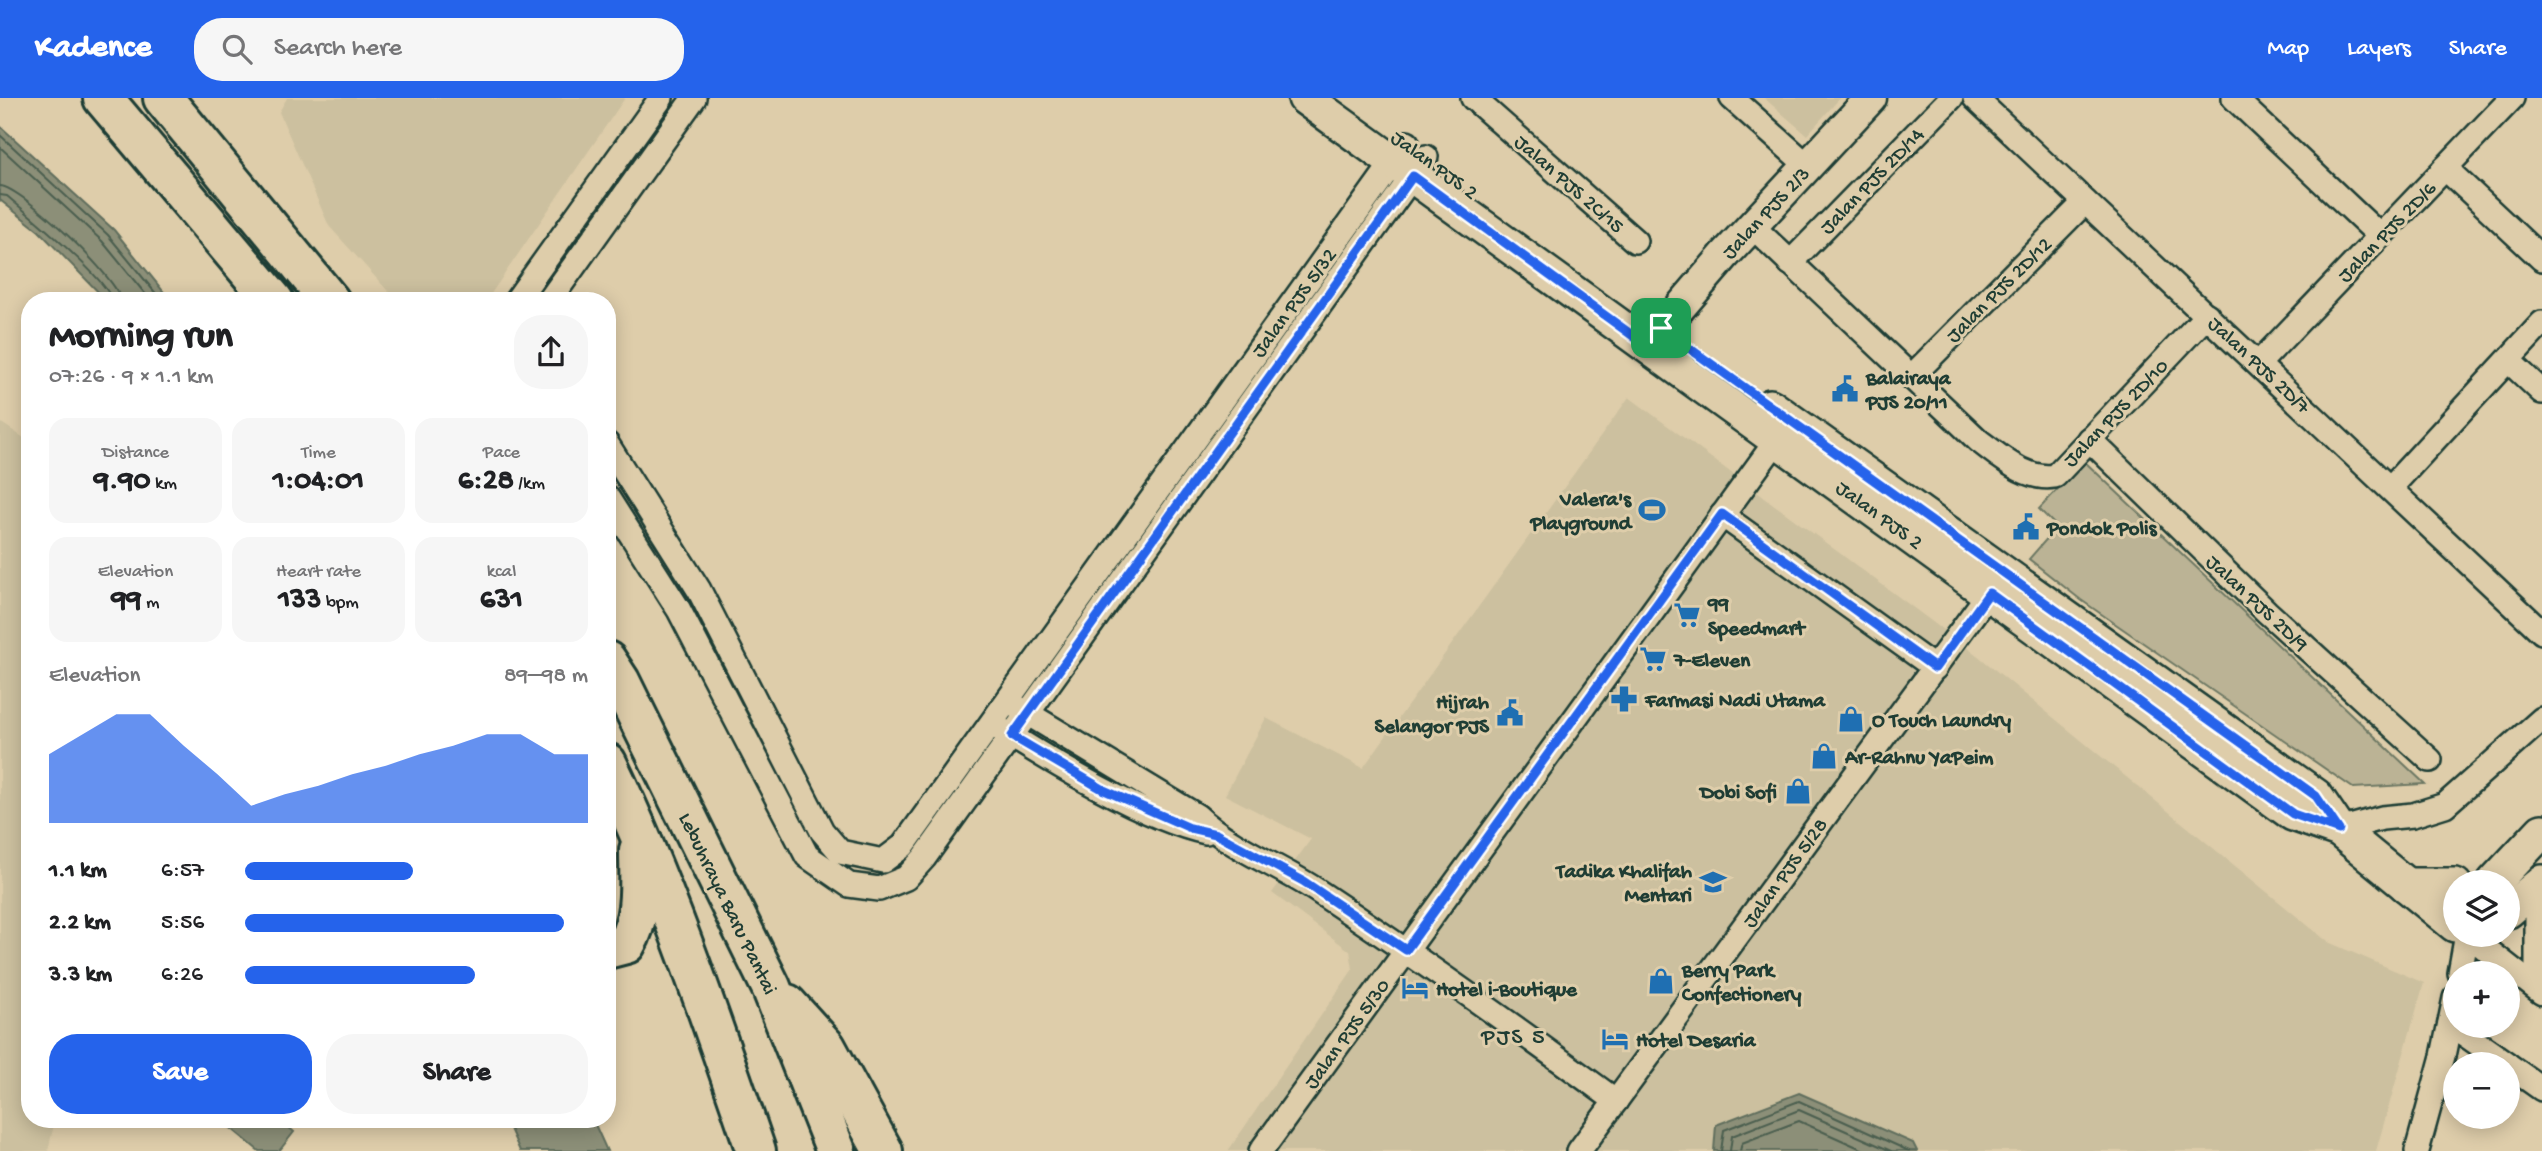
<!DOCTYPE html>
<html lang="en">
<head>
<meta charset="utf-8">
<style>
	:root { --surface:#fff; --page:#f6f6f6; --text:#202124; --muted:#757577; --accent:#2563eb }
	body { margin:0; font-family:"Gochi Hand",sans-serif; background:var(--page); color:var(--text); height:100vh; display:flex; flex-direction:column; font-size:26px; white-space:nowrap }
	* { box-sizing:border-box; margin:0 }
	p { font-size:23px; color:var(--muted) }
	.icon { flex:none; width:38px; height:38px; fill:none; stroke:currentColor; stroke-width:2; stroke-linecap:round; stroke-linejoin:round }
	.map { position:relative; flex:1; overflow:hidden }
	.panel { position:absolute; left:21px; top:194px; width:595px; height:836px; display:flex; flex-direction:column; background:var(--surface); border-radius:28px; box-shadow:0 4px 18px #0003 }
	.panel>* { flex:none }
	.controls { position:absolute; left:2443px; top:772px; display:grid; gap:14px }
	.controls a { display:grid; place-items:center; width:77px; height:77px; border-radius:50%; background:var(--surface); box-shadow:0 4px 18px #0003; font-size:35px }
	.pin { position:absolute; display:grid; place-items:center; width:60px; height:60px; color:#fff; margin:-30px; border-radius:14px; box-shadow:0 4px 10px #0006 }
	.round { display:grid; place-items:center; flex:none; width:74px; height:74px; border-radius:28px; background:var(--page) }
	.overview { display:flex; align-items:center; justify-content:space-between; height:119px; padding:0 28px }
	h1 { font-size:38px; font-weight:800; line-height:52px }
	.stats { display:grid; grid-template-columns:repeat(3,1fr); gap:10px; height:119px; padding:7px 28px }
	.stats div { display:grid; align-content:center; border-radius:18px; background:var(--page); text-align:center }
	.stats b { font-size:30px; font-weight:800 }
	.stats small { font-size:19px; font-weight:400 }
	.stats p { font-size:19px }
	.chart { height:196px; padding:14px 28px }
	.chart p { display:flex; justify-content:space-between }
	.chart svg { width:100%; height:126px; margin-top:7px; fill:var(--accent); opacity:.7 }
	.primary-button { display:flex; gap:14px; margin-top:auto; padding:14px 28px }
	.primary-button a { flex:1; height:80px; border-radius:28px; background:var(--accent); color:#fff; font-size:28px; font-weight:800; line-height:80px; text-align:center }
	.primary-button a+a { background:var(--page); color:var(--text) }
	ul { padding:0 28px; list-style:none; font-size:23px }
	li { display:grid; grid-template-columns:112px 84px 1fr; align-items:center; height:52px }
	li i { height:18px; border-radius:9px; background:var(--accent) }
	header { display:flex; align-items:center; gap:42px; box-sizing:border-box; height:98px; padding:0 35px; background:var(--accent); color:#fff }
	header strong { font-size:33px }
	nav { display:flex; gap:38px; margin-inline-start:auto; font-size:24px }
	.search { width:490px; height:63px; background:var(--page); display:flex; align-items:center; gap:18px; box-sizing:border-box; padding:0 24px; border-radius:28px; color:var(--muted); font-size:26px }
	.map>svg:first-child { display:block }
</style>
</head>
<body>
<header>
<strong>Kadence</strong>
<div class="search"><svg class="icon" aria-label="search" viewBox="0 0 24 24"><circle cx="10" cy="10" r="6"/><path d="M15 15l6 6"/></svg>Search here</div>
<nav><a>Map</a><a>Layers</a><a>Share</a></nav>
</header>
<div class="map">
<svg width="2542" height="1053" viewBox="0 0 2542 1053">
	<rect width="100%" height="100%" fill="#decdaa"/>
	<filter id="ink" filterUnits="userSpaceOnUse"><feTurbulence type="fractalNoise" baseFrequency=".0143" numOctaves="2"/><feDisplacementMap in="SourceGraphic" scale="14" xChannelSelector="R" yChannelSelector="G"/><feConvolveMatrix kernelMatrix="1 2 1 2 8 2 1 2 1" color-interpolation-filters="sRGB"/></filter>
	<g filter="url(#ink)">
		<g fill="#ccc09f">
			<polygon points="287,0 625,0 486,203 397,203 329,128 279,14"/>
			<polygon points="1764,0 1840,0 1807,37"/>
			<polygon points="1629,299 1977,557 2328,844 2424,885 2376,1053 1228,1053 1353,871 1350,853 1272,795 1311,741 1225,697 1266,620 1363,670"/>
			<polygon points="0,324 30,344 30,1022 55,1022 48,1053 0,1053"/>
		</g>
		<polygon fill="#bbb395" stroke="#6d7864" stroke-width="2" points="2084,363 2425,686 2353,690 2081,502 2029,461 2057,429 2039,411"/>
		<g fill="#8c8f78" stroke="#606e5d" stroke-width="2">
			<polygon points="0,28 114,132 171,203 107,203 39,133 0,102"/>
			<polygon points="1799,995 1913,1045 1917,1053 1714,1053 1716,1027"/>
			<polygon points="221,1022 280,1022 294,1034 279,1053 259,1053"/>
			<polygon points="506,1022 593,1022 607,1053 520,1053"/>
		</g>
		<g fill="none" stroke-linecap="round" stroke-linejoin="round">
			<g stroke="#4b5e4f" stroke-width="2">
				<polyline points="0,37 108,137 162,203"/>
				<polyline points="0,49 102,143 151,203"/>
				<path d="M0,88C22,89 120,182 121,203"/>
				<path d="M0,97L7,98C26,114 110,183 112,203"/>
				<polyline points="1721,1053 1724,1032 1799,1003 1909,1053"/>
				<polyline points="1730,1053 1732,1038 1799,1012 1891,1053"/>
				<polyline points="1740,1053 1742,1045 1799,1023 1866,1053"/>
			</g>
			<g stroke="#1f3d34" stroke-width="28">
				<g id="minor">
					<polyline points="1473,0 1635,143"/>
					<polyline points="1732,0 1808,68"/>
					<polyline points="1975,0 2542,534"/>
					<polyline points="2234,0 2380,138"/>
					<polyline points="2445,70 2542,161"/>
					<path d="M1752,128L1979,343C2001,359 2026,383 2055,378L2207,217"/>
					<polyline points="1790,165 1951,0"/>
					<polyline points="516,203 661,0"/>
					<polyline points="549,203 694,0"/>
					<polyline points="2509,263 2542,294"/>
					<polyline points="2259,265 2512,0"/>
					<polyline points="1911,279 2085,104"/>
					<polyline points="2089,341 2267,514 2430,662"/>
					<polyline points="607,346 699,492 822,733 840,754 883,763 903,748 1407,45"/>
					<polyline points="2391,389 2542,225"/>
					<polyline points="607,399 679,512 807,758 849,787 879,791 906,780 924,760 1426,59"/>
					<polyline points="1722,417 1935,570"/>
					<path d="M1017,609L1197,718C1232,751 1279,767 1319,794C1420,861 1518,931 1616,1003"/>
					<path d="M1000,631C1054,665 1145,721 1206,734"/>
					<polyline points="2339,732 2382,720 2413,717 2445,707 2542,621"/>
					<polyline points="2467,836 2542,895"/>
					<polyline points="2460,875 2467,836"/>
					<polyline points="2450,926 2507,966"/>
					<polyline points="2508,967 2542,991"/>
					<polyline points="1261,1053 1777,342"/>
					<polyline points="1579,1053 1989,495"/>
					<polyline points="2417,1053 2443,958 2455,900"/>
				</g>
			</g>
			<g stroke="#1f3d34" stroke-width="35">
				<polyline id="tertiary" points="1647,248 1724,158 1871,0"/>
			</g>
			<g stroke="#1f3d34" stroke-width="38">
				<g id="secondary">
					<polyline points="1305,0 2293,716 2339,732 2455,827"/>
					<polyline points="1770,308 2316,698 2339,732"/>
					<polyline points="2494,784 2542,733"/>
					<polyline points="2406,787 2455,787"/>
					<polyline points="2542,810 2542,872"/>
					<polyline points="2508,813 2542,784"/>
				</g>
			</g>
			<g stroke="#1f3d34" stroke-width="44">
				<g id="motorway">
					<polyline points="103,0 274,203"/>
					<polyline points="163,0 330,203"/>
					<polyline points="607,563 620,583 771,889 836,1053"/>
					<path d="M607,665C667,790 711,922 756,1053"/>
					<path d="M607,851L626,846C643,818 639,783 639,752"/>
					<polyline points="787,906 826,949 883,1053"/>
				</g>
			</g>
			<use href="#minor" stroke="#decdaa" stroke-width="23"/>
			<use href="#tertiary" stroke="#decdaa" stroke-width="30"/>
			<use href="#secondary" stroke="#decdaa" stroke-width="33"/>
			<use href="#motorway" stroke="#decdaa" stroke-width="38"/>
		</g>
	</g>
	<g fill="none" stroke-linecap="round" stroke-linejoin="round" filter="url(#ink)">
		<g stroke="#fff" stroke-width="14">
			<polygon id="route" points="1413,78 1647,248 1661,230 2316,698 2339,732 2293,716 1989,495 1935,570 1722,416 1406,852 1303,783 1216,736 1190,730 1104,692 1012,638"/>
		</g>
		<use href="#route" stroke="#2563eb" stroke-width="9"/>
	</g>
	<defs>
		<g id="civic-bare" transform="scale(2.1)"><path d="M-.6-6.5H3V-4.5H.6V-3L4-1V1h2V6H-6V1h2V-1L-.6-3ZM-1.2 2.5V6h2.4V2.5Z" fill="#1f6fb2" stroke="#decdaa" stroke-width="2.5" paint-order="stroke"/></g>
		<g id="stadium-bare" transform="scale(2.1)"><path d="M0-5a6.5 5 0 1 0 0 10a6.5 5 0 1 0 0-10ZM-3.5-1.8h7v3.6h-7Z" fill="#1f6fb2" stroke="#decdaa" stroke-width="2.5" paint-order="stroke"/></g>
		<g id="supermarket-bare" transform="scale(2.1)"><path d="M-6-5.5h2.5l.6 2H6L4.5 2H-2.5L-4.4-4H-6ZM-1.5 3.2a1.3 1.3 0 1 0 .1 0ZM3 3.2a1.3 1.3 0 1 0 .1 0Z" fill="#1f6fb2" stroke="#decdaa" stroke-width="2.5" paint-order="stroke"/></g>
		<g id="pharmacy-bare" transform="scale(2.1)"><path d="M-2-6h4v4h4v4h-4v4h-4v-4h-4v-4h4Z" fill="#1f6fb2" stroke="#decdaa" stroke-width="2.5" paint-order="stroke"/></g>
		<g id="shop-bare" transform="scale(2.1)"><path d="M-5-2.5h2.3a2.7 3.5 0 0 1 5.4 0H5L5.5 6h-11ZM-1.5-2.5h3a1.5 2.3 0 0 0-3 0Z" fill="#1f6fb2" stroke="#decdaa" stroke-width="2.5" paint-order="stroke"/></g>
		<g id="school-bare" transform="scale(2.1)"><path d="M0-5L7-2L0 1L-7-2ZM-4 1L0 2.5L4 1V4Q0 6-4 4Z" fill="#1f6fb2" stroke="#decdaa" stroke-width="2.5" paint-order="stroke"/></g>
		<g id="hotel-bare" transform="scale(2.1)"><path d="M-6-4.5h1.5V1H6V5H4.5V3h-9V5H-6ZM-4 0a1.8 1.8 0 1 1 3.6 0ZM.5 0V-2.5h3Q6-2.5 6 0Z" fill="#1f6fb2" stroke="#decdaa" stroke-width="2.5" paint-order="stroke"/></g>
	</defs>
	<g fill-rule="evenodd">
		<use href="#civic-bare" x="1845" y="291"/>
		<use href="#stadium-bare" x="1652" y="412"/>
		<use href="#civic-bare" x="2026" y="429"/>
		<use href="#supermarket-bare" x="1687" y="517"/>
		<use href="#supermarket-bare" x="1653" y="561"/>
		<use href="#pharmacy-bare" x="1624" y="601"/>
		<use href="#civic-bare" x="1510" y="615"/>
		<use href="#shop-bare" x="1851" y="621"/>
		<use href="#shop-bare" x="1824" y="658"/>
		<use href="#shop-bare" x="1798" y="693"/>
		<use href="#school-bare" x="1713" y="784"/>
		<use href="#shop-bare" x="1661" y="883"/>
		<use href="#hotel-bare" x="1415" y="890"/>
		<use href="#hotel-bare" x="1615" y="941"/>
	</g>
	<g text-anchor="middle" stroke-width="6" stroke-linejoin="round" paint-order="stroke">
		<g font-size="21" fill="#1f3d34" stroke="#decdaa">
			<text transform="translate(1435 66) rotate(36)" y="7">Jalan PJS 2</text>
			<text transform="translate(1871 82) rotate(-46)" y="7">Jalan PJS 2D/14</text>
			<text transform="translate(1570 85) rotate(41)" y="7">Jalan PJS 2C/15</text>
			<text transform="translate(1765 114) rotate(-47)" y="7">Jalan PJS 2/3</text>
			<text transform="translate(2386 133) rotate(-46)" y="7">Jalan PJS 2D/6</text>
			<text transform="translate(1998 191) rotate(-45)" y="7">Jalan PJS 2D/12</text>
			<text transform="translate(1293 204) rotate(-54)" y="7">Jalan PJS 5/32</text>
			<text transform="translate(2260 266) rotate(43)" y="7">Jalan PJS 2D/7</text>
			<text transform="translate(2115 314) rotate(-46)" y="7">Jalan PJS 2D/10</text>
			<text transform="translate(1880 416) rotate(36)" y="7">Jalan PJS 2</text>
			<text transform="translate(2258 504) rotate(43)" y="7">Jalan PJS 2D/9</text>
			<text transform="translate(1784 774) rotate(-54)" y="7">Jalan PJS 5/28</text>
			<text transform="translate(729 805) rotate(64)" y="7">Lebuhraya Baru Pantai</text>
			<text transform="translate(1346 935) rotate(-54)" y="7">Jalan PJS 5/30</text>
		</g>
		<g font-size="21" font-weight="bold" fill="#1f3d34" stroke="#decdaa" text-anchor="start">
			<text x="1866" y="286">Balairaya<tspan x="1866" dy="24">PJS 20/11</tspan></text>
			<text x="1631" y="407" text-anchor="end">Valera's<tspan x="1631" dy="24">Playground</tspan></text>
			<text x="2047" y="436">Pondok Polis</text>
			<text x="1708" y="512">99<tspan x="1708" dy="24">Speedmart</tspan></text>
			<text x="1674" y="568">7-Eleven</text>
			<text x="1645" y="608">Farmasi Nadi Utama</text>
			<text x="1489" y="610" text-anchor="end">Hijrah<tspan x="1489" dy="24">Selangor PJS</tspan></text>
			<text x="1872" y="628">O Touch Laundry</text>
			<text x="1845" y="665">Ar-Rahnu YaPeim</text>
			<text x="1777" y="700" text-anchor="end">Dobi Sofi</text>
			<text x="1692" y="779" text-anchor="end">Tadika Khalifah<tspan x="1692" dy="24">Mentari</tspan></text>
			<text x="1682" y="878">Berry Park<tspan x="1682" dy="24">Confectionery</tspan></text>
			<text x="1436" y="897">Hotel i-Boutique</text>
			<text x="1636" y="948">Hotel Desaria</text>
		</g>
		<g font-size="24" letter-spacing="2" fill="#1f3d34" stroke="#decdaa">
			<text x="1514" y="945">PJS 5</text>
		</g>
	</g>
</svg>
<div class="controls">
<a><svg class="icon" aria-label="layers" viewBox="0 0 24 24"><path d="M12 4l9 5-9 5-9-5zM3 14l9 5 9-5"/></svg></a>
<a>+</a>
<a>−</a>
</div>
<div class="pin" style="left:1661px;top:230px;background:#1e9e55"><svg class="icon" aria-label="arrive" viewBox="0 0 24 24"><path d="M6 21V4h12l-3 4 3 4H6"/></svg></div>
<section class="panel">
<div class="overview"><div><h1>Morning run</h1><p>07:26 · 9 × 1.1 km</p></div><a class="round"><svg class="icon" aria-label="share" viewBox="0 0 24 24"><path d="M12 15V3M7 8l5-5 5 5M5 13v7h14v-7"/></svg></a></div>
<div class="stats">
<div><p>Distance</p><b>9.90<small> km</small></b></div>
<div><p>Time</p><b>1:04:01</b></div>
<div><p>Pace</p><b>6:28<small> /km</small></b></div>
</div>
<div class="stats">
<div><p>Elevation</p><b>99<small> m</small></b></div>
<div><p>Heart rate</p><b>133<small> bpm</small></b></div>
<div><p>kcal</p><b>631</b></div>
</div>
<div class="chart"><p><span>Elevation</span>89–98 m</p>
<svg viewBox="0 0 160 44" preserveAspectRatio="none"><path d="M0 44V20L10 13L20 6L30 6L40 17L50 27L60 38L70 34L80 31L90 27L100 24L110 20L120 17L130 13L140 13L150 20L160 20V44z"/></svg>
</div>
<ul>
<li><b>1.1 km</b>6:57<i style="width:49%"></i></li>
<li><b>2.2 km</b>5:56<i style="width:93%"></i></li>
<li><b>3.3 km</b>6:26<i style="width:67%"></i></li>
</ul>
<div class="primary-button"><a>Save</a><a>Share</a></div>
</section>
</div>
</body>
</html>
